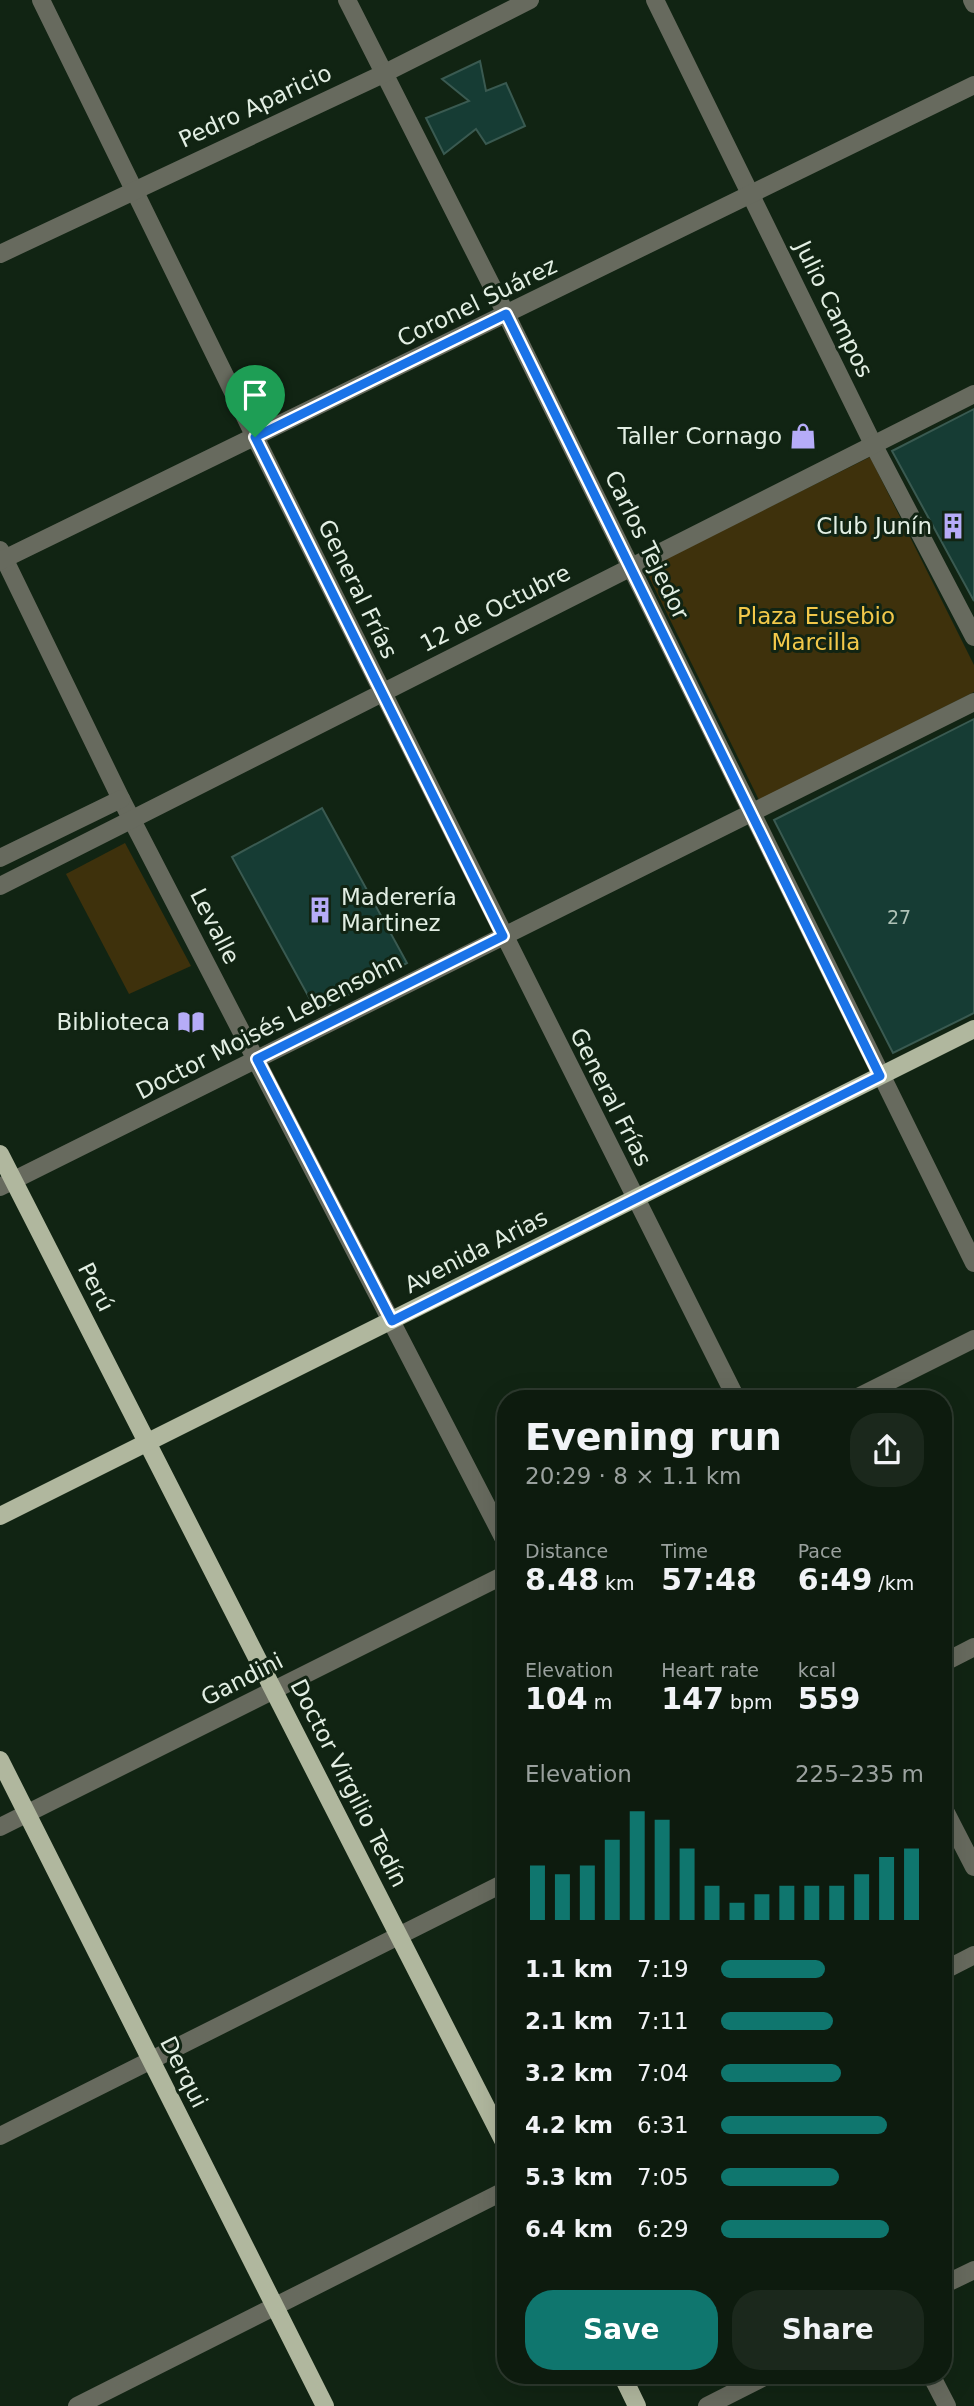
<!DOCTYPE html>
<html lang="en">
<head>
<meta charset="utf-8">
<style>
	:root { --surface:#0d1b0e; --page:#1b281c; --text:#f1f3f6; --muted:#9aa19e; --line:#2d392e; --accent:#0f766e }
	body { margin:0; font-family:"DejaVu Sans",sans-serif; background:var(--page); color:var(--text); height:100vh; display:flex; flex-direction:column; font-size:26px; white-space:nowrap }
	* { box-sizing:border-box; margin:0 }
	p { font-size:23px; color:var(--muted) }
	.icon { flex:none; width:38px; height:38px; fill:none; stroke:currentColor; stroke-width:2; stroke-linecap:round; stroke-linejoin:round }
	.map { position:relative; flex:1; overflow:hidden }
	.sheet { position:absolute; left:497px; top:1390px; width:455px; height:994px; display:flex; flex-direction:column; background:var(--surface); border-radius:28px; box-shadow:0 7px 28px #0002,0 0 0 2px var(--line) }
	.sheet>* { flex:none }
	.pin { position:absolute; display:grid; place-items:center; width:60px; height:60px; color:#fff; margin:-72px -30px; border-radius:50% 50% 50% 0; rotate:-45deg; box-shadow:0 0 7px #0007 }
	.pin .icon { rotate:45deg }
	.round { display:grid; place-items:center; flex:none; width:74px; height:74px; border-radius:28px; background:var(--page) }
	.headline { display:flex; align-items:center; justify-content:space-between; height:119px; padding:0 28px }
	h1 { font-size:38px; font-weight:700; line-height:52px }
	.figures { display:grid; grid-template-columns:repeat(3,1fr); gap:10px; height:119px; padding:7px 28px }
	.figures div { display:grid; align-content:center }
	.figures b { font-size:30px; font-weight:700 }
	.figures small { font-size:19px; font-weight:400 }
	.figures p { font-size:19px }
	.chart { height:196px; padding:14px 28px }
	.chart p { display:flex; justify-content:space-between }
	.chart svg { width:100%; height:126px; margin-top:7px; stroke:var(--accent); stroke-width:6 }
	.primary-button { display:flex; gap:14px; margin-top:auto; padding:14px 28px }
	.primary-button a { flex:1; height:80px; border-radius:28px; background:var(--accent); color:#fff; font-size:28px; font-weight:700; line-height:80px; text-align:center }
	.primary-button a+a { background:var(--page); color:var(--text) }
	ul { padding:0 28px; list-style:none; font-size:23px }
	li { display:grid; grid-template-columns:112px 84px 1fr; align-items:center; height:52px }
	li i { height:18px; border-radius:9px; background:var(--accent) }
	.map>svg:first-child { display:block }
</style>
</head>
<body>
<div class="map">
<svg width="974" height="2406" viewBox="0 0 974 2406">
	<rect width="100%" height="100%" fill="#112413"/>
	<g fill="#3e310c">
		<polygon points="870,457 974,665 974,692 759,800 645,569"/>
		<polygon points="125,843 191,966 129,994 66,874"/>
	</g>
	<g fill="#163c34" stroke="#3a5a51" stroke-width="2">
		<polygon points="480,61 486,91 506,83 525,126 486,144 476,129 444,154 426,118 469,101 442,79"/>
		<polygon points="974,409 974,601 892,451"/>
		<polygon points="974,719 974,1013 893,1053 774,820"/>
		<polygon points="322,808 407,963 317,1012 232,857"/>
	</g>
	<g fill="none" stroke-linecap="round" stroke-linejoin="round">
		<g stroke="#676a5e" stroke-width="18">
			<polyline points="41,0 255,437 736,1398"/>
			<polyline points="347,0 506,314 974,1263"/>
			<polyline points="655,0 873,444 974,637"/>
			<polyline points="972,0 974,4"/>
			<polyline points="0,254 383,74 530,0"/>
			<polyline points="0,550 121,799 506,1543"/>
			<polyline points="0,561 974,85"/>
			<polyline points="0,858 121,799"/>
			<polyline points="0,886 974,394"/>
			<polyline points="0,1187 974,702"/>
			<polyline points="856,1398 974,1339"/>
			<polyline points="943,1663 974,1647"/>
			<polyline points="943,1807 974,1867"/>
			<polyline points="0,1827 506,1574"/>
			<polyline points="943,1971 974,1955"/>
			<polyline points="0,2136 506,1882"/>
			<polyline points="943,2285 974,2270"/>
			<polyline points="931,2375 947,2406"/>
			<polyline points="77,2406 506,2190"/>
			<polyline points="707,2406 768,2375"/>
		</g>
		<g stroke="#b0b79e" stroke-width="18">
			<polyline points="0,1154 506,2146"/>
			<polyline points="0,1516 974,1029"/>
			<polyline points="0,1760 325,2406"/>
			<polyline points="622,2375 637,2406"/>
		</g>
	</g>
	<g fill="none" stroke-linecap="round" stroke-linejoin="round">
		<g stroke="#fff" stroke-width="14">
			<polygon id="route" points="506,314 880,1076 392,1321 257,1059 503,936 255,437"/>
		</g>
		<use href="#route" stroke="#1a73e8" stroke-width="9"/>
	</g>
	<defs>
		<g id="shop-bare" transform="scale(2.1)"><path d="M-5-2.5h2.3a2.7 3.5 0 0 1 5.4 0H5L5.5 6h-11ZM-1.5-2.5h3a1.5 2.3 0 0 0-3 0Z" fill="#b6acf8" stroke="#112413" stroke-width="2.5" paint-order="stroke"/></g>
		<g id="building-bare" transform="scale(2.1)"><path d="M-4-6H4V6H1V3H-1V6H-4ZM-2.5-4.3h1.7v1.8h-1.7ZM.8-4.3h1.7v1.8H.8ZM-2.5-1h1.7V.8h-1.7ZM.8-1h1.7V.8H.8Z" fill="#b6acf8" stroke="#112413" stroke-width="2.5" paint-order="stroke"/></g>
		<g id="library-bare" transform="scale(2.1)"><path d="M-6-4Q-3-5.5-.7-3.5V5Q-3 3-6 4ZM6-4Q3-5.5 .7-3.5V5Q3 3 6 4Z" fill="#b6acf8" stroke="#112413" stroke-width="2.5" paint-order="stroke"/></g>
	</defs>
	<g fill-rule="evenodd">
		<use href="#shop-bare" x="803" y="436"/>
		<use href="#building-bare" x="953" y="526"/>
		<use href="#building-bare" x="320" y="910"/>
		<use href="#library-bare" x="191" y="1022"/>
	</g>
	<g text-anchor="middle" stroke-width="6" stroke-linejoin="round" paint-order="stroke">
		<g font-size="19" fill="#afc2b7">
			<text x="899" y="924">27</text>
		</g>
		<g font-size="23" fill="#e2eee3" stroke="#112413">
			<text transform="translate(255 106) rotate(-25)" y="8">Pedro Aparicio</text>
			<text transform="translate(477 302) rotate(-26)" y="8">Coronel Suárez</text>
			<text transform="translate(834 309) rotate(64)" y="8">Julio Campos</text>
			<text transform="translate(647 545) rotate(64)" y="8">Carlos Tejedor</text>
			<text transform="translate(358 589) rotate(64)" y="8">General Frías</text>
			<text transform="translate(495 608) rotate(-27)" y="8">12 de Octubre</text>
			<text transform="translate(215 926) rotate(63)" y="8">Levalle</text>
			<text transform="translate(269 1026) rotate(-27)" y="8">Doctor Moisés Lebensohn</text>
			<text transform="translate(611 1097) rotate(63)" y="8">General Frías</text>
			<text transform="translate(476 1251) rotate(-27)" y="8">Avenida Arias</text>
			<text transform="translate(96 1287) rotate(63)" y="8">Perú</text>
			<text transform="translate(242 1679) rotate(-27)" y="8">Gandini</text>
			<text transform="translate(349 1783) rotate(63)" y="8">Doctor Virgilio Tedín</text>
			<text transform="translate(184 2072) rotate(63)" y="8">Derqui</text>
		</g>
		<g font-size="23" fill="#e2eee3" stroke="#112413" text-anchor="end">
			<text x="782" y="444">Taller Cornago</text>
			<text x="932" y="534">Club Junín</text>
			<text x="341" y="905" text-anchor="start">Maderería<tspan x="341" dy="26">Martinez</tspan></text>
			<text x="170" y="1030">Biblioteca</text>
		</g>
		<g font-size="23" fill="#f2c84a" stroke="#112413">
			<text x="816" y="624">Plaza Eusebio<tspan x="816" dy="26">Marcilla</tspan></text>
		</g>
	</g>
</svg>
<div class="pin" style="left:255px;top:437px;background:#1e9e55"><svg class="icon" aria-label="arrive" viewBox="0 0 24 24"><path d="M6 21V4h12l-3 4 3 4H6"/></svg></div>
<section class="sheet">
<div class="headline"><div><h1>Evening run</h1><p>20:29 · 8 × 1.1 km</p></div><a class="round"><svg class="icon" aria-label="share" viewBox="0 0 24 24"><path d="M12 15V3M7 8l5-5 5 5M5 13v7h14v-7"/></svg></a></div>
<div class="figures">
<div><p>Distance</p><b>8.48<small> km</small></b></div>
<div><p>Time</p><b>57:48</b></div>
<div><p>Pace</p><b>6:49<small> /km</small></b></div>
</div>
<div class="figures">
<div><p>Elevation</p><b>104<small> m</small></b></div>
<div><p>Heart rate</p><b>147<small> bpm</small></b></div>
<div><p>kcal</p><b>559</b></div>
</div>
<div class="chart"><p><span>Elevation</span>225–235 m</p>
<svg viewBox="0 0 160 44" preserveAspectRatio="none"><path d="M5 44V25M15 44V28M25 44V25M35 44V16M45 44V6M55 44V9M65 44V19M75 44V32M85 44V38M95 44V35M105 44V32M115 44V32M125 44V32M135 44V28M145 44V22M155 44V19"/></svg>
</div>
<ul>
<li><b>1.1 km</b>7:19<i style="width:51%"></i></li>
<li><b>2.1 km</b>7:11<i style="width:55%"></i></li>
<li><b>3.2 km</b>7:04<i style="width:59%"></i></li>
<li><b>4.2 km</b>6:31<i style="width:82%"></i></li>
<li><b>5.3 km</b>7:05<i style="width:58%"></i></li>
<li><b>6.4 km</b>6:29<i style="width:83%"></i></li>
</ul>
<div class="primary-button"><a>Save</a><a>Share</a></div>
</section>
</div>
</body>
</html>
